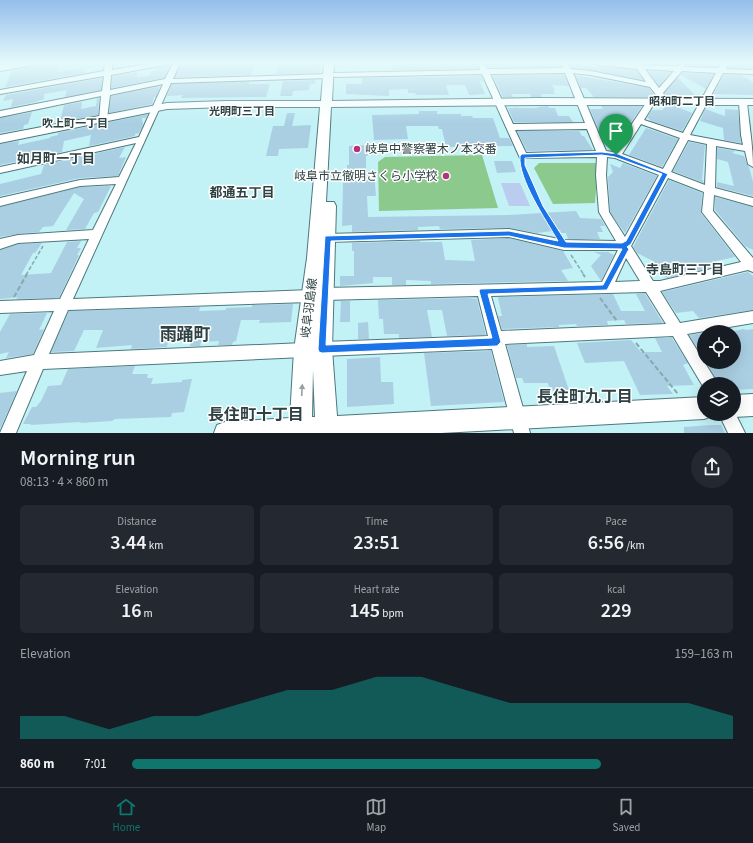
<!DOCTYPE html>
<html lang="en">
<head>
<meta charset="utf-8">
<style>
	:root { --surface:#171b24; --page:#242831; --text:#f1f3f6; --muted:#9ea1a6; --line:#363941; --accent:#0f766e }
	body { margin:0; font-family:"Source Sans 3","Noto Sans JP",sans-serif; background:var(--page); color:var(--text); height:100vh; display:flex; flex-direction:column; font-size:15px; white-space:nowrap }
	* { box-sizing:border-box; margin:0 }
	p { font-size:13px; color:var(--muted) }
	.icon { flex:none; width:22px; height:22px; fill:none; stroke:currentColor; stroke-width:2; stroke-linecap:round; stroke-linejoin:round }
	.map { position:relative; height:433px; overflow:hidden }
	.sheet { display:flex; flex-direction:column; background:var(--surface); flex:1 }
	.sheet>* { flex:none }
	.tools { position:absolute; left:697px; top:325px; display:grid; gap:8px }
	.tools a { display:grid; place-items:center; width:44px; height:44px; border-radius:50%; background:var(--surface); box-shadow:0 4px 16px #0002; font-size:20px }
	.pin { position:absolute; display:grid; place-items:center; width:34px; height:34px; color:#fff; margin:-41px -17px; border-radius:50% 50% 50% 0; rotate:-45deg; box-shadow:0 0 4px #0007 }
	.pin .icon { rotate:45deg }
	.round { display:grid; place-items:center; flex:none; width:42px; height:42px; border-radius:21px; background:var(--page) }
	.headline { display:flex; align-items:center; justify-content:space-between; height:68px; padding:0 20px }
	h1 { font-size:22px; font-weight:600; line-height:30px }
	.stats { display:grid; grid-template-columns:repeat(3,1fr); gap:6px; height:68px; padding:4px 20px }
	.stats div { display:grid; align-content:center; border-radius:6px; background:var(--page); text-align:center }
	.stats b { font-size:20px; font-weight:600 }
	.stats small { font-size:11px; font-weight:400 }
	.stats p { font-size:11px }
	.chart { height:112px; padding:8px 20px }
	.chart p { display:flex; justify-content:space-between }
	.chart svg { width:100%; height:72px; margin-top:4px; fill:var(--accent); opacity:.7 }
	ul { padding:0 20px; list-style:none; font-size:13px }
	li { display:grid; grid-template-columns:64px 48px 1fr; align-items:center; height:30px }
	li i { height:10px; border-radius:5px; background:var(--accent) }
	.tab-bar { display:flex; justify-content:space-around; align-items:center; height:56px; border-top:1px solid var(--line); background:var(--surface); font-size:11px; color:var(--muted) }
	.tab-bar a { display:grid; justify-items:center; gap:2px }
	.tab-bar .on { color:var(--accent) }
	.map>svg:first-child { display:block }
</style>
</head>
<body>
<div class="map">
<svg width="753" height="433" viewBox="0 0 753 433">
	<rect width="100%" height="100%" fill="#c2f1f6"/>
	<g fill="#8bca8c">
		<polygon points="482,155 498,208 379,211 378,162 385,157"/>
		<polygon points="539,163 598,163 595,203 553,204 534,168"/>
	</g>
	<polygon fill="#bacdef" points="501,183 520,183 530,206 509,206"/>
	<g fill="#aacfe3">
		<polygon points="44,63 57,63 57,66 59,65 58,72 85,68 84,73 5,87 12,71 36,66 36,64"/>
		<polygon points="170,63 171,63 164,78 112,88 112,76 137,72 137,77 149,76 152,71 157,71 156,68 166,66"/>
		<polygon points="181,63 255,63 251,75 175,77"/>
		<polygon points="278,63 320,64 319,73 278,74 276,74"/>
		<polygon points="392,63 477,63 478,69 393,70"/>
		<polygon points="486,63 561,63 561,67 489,67"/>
		<polygon points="570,63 580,63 580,64 636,70 643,80 591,70 572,68"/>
		<polygon points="686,63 720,63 717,66 686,66"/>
		<polygon points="729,63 749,63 753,65 753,68 728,68"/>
		<polygon points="648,71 671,72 659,86"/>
		<polygon points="683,73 714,74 706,89 681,75"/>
		<polygon points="492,75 564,75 569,86 552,85 555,91 553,91 555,94 541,94 542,97 531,97 530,94 511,94 513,97 503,97"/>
		<polygon points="575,75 649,88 654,95 650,95 648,97 594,97 586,88 581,88"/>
		<polygon points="724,75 741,75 753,82 753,95 714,94"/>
		<polygon points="481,76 484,83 479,79 485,94 469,95 465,85 446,85 449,95 416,95 415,93 408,93 408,89 389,90 389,96 346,94 346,84 362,84 362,78"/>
		<polygon points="102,78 101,90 65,97 67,90 44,94 44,99 37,101 36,102 11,107 13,99 3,101 6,95"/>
		<polygon points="678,78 695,95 666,95 665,93"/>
		<polygon points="315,80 315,84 310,84 309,90 293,91 292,96 280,96 283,81"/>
		<polygon points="249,82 249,84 270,84 266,97 181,98 183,95 167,96 172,84"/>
		<polygon points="160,86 156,97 154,97 152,104 109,113 111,96"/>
		<polygon points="97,98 99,98 98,115 60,122 64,105 82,102 81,109 96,106"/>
		<polygon points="548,106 549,108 555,108 558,116 569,116 573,122 514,122 508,108 518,108 515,107 517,107 518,108 538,108 537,107"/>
		<polygon points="601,106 642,106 613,149 605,146 590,109 603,109"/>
		<polygon points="664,106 675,106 692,113 682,131 651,121 647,117 652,110 663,110"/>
		<polygon points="705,109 725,116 725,109 738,110 741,143 724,140 723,128 700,121"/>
		<polygon points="419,111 437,111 437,114 461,114 461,116 472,116 473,118 493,118 500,138 509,138 513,146 446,147 442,129 439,129 438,126 406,126 408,139 374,140 372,115 419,114"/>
		<polygon points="32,112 28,124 24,125 23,129 0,133 0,118"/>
		<polygon points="287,113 295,113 292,126 311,125 308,148 279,149 278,156 266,156 273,126 284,126"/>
		<polygon points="148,114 146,118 142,118 143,125 139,133 135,134 135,136 89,146 91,135 64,141 62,152 0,165 0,144 19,141 18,145 50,138 50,137 58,135 58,133"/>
		<polygon points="646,128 678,139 662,167 629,155"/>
		<polygon points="517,131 579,131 582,136 584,136 593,150 527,151"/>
		<polygon points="689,142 705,145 702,179 704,183 673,171"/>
		<polygon points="370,145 370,155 366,156 366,171 374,171 376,196 367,196 368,217 509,215 576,211 580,218 601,219 605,226 600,226 603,232 597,232 600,239 568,239 566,233 561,233 560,230 537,233 509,228 440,229 439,226 418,227 418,230 352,232 352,225 342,226 343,182 347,182 347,165 349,165 349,146"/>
		<polygon points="125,147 119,158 126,157 118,176 80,178 0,196 0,184 41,174 44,165"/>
		<polygon points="717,148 735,151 732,153 744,156 747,164 749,167 753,182 753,196 717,187 717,182 734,186 728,162 717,159"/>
		<polygon points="494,161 512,161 516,172 497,173"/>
		<polygon points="623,163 657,176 625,233 610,212 608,177 613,172 610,164 620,168"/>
		<polygon points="669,180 702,193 701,213 735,257 716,261 721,265 667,278 653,261 637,253 633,247"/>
		<polygon points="111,186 98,212 94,213 85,229 66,230 84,199 74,193 53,226 43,227 39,232 18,234 0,237 0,207 80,187"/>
		<polygon points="715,197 753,207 753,250 745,246 715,210"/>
		<polygon points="509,238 563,251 573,268 561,270 568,281 431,284 431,281 406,280 406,285 392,285 392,277 373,277 373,283 340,286 340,276 354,276 354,251 352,251 352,243 420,241 420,242 442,242 445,260 475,261 471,240"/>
		<polygon points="81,241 77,248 81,248 77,255 79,255 59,298 16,299 18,297 0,299 0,250 18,244 42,243 35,253 33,253 21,275 51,273 67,242"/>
		<polygon points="594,252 608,252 614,255 601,281 591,266 601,255"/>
		<polygon points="748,272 753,276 753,310 699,318 693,311 676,313 662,292"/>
		<polygon points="613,294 621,311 645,311 636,294 645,294 663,323 626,324 624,320 607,321 608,325 577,326 576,324 559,325 559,327 502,329 498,316 502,316 498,298 499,297"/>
		<polygon points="468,298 477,299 486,335 447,336 442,310 427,310 432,337 399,338 399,334 384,334 383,319 379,319 378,300"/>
		<polygon points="341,301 350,301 350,322 340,322"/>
		<polygon points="293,304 291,322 259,323 260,320 241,320 236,341 233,342 232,345 218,345 219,341 201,342 200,346 190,346 191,341 168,342 167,347 131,349 132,345 96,348 103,330 84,330 74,351 51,352 69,311 200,307 199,311 226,310 226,308 252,307 252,305"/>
		<polygon points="47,313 39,330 44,329 33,354 6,358 9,352 0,354 0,332 10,314"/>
		<polygon points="368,322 369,339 358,339 358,323"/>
		<polygon points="744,329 746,330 753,329 753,389 734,390 734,384 719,384 706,362 734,362 734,331"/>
		<polygon points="704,333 704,359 689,335"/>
		<polygon points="655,338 672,338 688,363 683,365 694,385 667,386 673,394 640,395 624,361 585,363 577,343 631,340 641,352 662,352"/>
		<polygon points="527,344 527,347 554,346 571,396 555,396 552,387 549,387 548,383 524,383 522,378 516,378 507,345"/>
		<polygon points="491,351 504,402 431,406 424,353"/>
		<polygon points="380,357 381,382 393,382 394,404 347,407 347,359"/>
		<polygon points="135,366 132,374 148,374 147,378 153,378 151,384 182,382 182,380 192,379 184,412 172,413 171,417 115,419 112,421 80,423 81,422 30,425 31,424 23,424 32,407 36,407 41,401 48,386 61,385 68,369"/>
		<polygon points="17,391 0,429 0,393"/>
		<polygon points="711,425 721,425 725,433 684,433 684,427"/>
	</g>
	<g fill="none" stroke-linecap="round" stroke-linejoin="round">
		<g stroke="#4d787d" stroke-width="2">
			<g id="street">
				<polygon points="105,63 112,63 112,70 154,63 169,63 165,65 111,75 110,90 165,79 173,63 180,63 173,79 328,74 332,76 328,78 171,83 73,299 310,290 315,292 316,296 315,300 310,302 68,310 49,354 304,343 309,345 311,350 309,355 304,357 43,369 16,433 0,433 27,371 0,375 0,361 34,355 54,311 0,313 0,301 60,299 89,239 18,243 0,249 0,239 18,235 93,230 116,184 80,186 0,206 0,198 80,180 119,177 136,143 0,173 0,167 139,137 163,84 110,95 107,119 103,122 99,119 101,96 0,117 0,111 102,91 104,76 0,94 0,90 104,71"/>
				<path d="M478,63H484L488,69L563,68L562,63H568L571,69L591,71L646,82L637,69L598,65L594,63L633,64V63H640L641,65L678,66L682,64H685V67L718,68L722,63H728L726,69L753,70V74L723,73L690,135L743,145L741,135L739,102L743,100L747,102C749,124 753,145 753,167L748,164L745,151L716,146L715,188L753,198V206L714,195L713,211L753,258V272L748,270L660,291L680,323L753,311V323L687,334L718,384H704V388L673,336L505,344L530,433H514L492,349L322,356L317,354L315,349L317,344L322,342L488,336L478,296L324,300L319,298L318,294L319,290L324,288L602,282L618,250H564L509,237L327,242L323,241L321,238L323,235L327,234L509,229L564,240L616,241L599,212L596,175L597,157L520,158L482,74L335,77L331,75L335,73L480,70ZM645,69L674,71L659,88ZM682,71L716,73L683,133L644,120L655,102L651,100H648L613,152L606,151L573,73L591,75L650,87L663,104H666L670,102L663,93ZM565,73L585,123L513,124L490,74ZM641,124L680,138L663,169L622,154ZM587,129L596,151L526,153L515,130ZM688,140L707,144L705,185L671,172ZM607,157L615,158L659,175L625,237L609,212L606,175ZM668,178L704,192L702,212L741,262L660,281H653L631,246ZM626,258L640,281L615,282ZM646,292L666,324L501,331L491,296Z"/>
				<polygon points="734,411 745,433 728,433 719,414 734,414"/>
			</g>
		</g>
		<g stroke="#4d787d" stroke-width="2">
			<g id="secondary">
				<path d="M324,63H334L332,101L538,98L753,99V105H538L331,107L326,202H334L336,206L332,349L337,416L704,397V414H712V416L704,419L441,433H214L217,425L225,422L290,418L294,350L307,258L320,107H226L167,109L0,143V135L167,103L226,101H321ZM313,370L315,417H312Z"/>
				<polygon points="753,394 753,416 734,417 727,414 734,414 734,395"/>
			</g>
		</g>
		<g stroke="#4d787d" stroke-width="2">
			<polygon id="primary" points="11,63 35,63 29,66 0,71 0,65"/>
		</g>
		<polyline stroke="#85a9ad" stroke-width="1" stroke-dasharray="3 1.5" stroke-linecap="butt" points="456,63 458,67"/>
		<g stroke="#85a9ad" stroke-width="1.5" stroke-dasharray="4 2" stroke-linecap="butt">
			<polyline points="522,162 540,206 557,233"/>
			<polyline points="571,255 584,275"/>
			<polyline points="26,275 43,246"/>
		</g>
		<g stroke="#85a9ad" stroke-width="2" stroke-dasharray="5 2.5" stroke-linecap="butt">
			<polyline points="583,274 585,277"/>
			<polyline points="14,297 27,274"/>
			<polyline points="600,298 617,321"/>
			<polyline points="636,343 678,394"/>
		</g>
		<use href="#street" fill="#fff" fill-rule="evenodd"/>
		<use href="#secondary" fill="#fff" fill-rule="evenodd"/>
		<use href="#primary" fill="#fff" fill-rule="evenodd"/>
	</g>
	<defs><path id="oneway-solid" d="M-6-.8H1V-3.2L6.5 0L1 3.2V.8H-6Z"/></defs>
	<use fill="#96a0a1" href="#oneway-solid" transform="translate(302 390) rotate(-87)"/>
	<linearGradient id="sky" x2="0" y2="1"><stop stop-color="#95beeb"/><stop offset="0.51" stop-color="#e4f9fb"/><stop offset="1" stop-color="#e4f9fb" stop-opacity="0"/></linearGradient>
	<rect width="753" height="123" fill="url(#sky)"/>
	<path fill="#1a73e8" stroke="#fff" fill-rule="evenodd" d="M602,152L618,154L668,174L631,244L627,247L629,249L607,290L488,294L501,342L497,346L322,353L319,352L318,349L325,236L509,231L558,241C546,220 518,179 520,156L522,154ZM602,155L615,157L662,174L626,241L622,243L566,242L543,206L525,165V158ZM509,236L564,248L622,249L603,285L480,289L479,291L492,338L326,345L331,241Z"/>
	<g fill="#b3327c" stroke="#fff" stroke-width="1.5">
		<circle cx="357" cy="149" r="4"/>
		<circle cx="446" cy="176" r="4"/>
	</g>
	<g text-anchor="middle" stroke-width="3" stroke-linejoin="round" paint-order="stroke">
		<g font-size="11" font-weight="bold" fill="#2e4143" stroke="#fff">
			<text x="682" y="105">昭和町二丁目</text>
			<text x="242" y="115">光明町三丁目</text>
			<text x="75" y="127">吹上町一丁目</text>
		</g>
		<g font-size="12" fill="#2e4143" stroke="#fff" text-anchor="start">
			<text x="365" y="153">岐阜中警察署木ノ本交番</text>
			<text x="438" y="180" text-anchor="end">岐阜市立徹明さくら小学校</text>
		</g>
		<g font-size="12" fill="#2e4143" stroke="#fff">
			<text transform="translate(309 308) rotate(-83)" y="4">岐阜羽島線</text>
		</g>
		<g font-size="13" font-weight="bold" fill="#2e4143" stroke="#fff">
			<text x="56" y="163">如月町一丁目</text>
			<text x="242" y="197">都通五丁目</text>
			<text x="685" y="274">寺島町三丁目</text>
		</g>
		<g font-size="16" font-weight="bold" fill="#2e4143" stroke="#fff">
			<text x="585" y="402">長住町九丁目</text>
			<text x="256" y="420">長住町十丁目</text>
		</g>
		<g font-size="17" font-weight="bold" fill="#2e4143" stroke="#fff">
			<text x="185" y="340">雨踊町</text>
		</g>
	</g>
</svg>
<div class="tools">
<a><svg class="icon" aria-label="locate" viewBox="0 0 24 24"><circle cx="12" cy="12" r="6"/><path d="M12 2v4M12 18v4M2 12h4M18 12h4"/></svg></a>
<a><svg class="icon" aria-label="layers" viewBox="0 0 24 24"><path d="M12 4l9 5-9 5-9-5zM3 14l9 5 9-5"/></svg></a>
</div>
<div class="pin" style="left:616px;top:155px;background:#1e9e55"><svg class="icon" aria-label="arrive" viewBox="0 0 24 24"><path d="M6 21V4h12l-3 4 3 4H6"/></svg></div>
</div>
<section class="sheet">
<div class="headline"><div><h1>Morning run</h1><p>08:13 · 4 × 860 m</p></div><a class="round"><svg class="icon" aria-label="share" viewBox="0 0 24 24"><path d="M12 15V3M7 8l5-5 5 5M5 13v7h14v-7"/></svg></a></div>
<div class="stats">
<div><p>Distance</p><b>3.44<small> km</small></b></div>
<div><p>Time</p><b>23:51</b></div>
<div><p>Pace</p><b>6:56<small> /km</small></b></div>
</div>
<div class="stats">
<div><p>Elevation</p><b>16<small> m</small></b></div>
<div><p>Heart rate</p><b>145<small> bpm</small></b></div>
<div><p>kcal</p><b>229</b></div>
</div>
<div class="chart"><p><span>Elevation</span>159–163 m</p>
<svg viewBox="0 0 160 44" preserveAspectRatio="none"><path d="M0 44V30L10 30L20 38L30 30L40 30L50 22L60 14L70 14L80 6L90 6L100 14L110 22L120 22L130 22L140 22L150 22L160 30V44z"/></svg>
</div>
<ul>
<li><b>860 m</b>7:01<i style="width:78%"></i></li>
</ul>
</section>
<nav class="tab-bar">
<a class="on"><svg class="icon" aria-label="home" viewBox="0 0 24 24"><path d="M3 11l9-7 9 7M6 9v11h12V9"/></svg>Home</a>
<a><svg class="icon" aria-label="map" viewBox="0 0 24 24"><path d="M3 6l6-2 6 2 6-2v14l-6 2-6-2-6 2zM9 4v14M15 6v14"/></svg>Map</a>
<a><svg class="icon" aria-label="saved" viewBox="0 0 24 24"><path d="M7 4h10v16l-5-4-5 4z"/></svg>Saved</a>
</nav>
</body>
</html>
